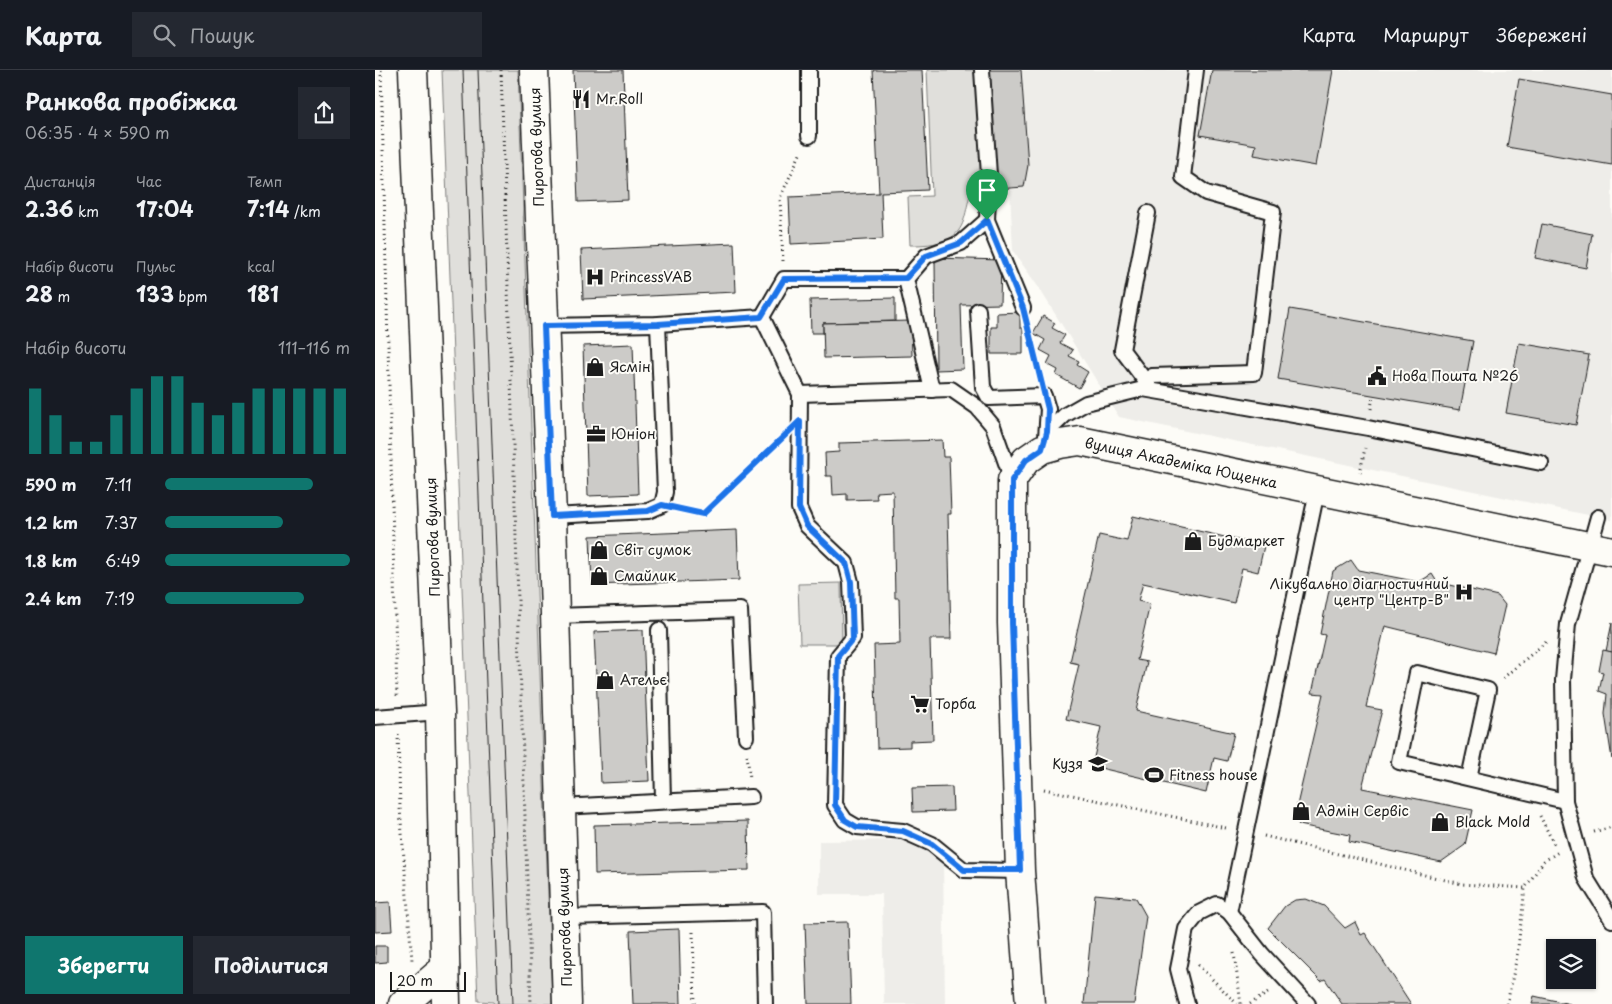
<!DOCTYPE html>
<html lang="uk">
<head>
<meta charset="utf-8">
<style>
	:root { --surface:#171b24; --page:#242831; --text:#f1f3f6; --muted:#9ea1a6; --line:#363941; --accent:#0f766e }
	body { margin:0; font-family:"Playpen Sans",sans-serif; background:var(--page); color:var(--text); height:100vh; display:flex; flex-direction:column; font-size:19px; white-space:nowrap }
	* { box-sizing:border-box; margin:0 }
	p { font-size:16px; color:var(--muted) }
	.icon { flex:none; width:28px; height:28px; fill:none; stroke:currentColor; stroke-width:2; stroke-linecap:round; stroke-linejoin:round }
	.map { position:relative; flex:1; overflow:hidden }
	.details { display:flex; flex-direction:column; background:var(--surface); width:375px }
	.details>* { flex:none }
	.tools { position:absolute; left:1171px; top:869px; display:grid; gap:10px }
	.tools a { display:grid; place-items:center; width:50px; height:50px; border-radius:0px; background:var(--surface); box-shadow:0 1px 4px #0004; font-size:25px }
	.scale { position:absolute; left:15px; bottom:12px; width:76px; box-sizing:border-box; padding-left:5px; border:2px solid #1c1c1c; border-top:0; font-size:14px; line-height:18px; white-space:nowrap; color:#1c1c1c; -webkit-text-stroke:4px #fdfcf7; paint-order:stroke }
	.pin { position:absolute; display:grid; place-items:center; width:42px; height:42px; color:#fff; margin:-51px -21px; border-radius:50% 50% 50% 0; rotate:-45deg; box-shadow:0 0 5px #0007 }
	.pin .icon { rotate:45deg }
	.round { display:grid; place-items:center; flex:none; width:52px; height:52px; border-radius:0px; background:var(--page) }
	.head { display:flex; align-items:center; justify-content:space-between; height:85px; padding:0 25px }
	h1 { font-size:22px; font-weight:700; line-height:38px }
	.figures { display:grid; grid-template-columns:repeat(3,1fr); gap:8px; height:85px; padding:5px 25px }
	.figures div { display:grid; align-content:center }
	.figures b { font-size:21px; font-weight:700 }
	.figures small { font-size:14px; font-weight:400 }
	.figures p { font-size:14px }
	.chart { height:140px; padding:10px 25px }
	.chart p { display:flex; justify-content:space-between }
	.chart svg { width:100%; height:90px; margin-top:5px; stroke:var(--accent); stroke-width:6 }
	.primary-button { display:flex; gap:10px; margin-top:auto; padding:10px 25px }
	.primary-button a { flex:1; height:58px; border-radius:0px; background:var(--accent); color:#fff; font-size:20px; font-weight:700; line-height:58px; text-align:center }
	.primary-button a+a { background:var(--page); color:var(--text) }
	ul { padding:0 25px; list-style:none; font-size:16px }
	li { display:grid; grid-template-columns:80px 60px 1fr; align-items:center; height:38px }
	li i { height:12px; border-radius:6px; background:var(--accent) }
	header { display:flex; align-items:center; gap:30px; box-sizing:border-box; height:70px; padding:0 25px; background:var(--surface); border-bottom:1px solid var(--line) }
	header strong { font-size:24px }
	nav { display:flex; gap:28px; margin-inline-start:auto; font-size:18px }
	.search { width:350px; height:45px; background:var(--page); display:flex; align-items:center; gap:12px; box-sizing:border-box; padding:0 18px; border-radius:0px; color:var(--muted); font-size:19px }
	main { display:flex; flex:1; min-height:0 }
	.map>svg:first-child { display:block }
</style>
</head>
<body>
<header>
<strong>Карта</strong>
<div class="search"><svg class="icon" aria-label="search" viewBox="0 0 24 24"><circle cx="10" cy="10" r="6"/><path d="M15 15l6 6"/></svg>Пошук</div>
<nav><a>Карта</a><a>Маршрут</a><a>Збережені</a></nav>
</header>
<main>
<section class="details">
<div class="head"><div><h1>Ранкова пробіжка</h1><p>06:35 · 4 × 590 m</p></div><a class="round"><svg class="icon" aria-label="share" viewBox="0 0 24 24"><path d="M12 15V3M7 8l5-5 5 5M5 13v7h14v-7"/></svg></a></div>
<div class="figures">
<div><p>Дистанція</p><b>2.36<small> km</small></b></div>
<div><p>Час</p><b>17:04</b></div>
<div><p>Темп</p><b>7:14<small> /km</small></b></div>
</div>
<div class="figures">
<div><p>Набір висоти</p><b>28<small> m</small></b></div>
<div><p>Пульс</p><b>133<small> bpm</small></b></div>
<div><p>kcal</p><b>181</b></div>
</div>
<div class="chart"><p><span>Набір висоти</span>111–116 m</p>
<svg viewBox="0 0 160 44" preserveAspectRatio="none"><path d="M5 44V12M15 44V25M25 44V38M35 44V38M45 44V25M55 44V12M65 44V6M75 44V6M85 44V19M95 44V25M105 44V19M115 44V12M125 44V12M135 44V12M145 44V12M155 44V12"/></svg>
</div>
<ul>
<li><b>590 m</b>7:11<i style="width:80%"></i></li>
<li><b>1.2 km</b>7:37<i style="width:64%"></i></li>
<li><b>1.8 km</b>6:49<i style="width:100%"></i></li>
<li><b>2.4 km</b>7:19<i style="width:75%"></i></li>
</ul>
<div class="primary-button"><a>Зберегти</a><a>Поділитися</a></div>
</section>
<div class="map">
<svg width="1237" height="934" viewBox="0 0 1237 934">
	<rect width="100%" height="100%" fill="#fdfcf7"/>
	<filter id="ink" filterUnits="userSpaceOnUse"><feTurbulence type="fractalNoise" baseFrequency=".02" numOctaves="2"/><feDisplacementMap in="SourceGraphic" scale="10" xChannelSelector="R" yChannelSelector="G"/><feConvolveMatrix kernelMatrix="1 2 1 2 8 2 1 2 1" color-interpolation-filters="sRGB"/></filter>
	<g filter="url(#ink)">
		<g fill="#eeede9">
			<polygon points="646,0 1237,0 1237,450 744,347 664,218 638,181 635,120 649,117 653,95"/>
			<polygon points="534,770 568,788 570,934 509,934 507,824 444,824 444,771"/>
		</g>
		<g fill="#e0dfdb" stroke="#7e7e7c">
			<polygon points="67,0 143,0 177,934 119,934 118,932 103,931"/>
			<path d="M552,0H601L609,100C577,135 611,176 535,175L533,127L557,126Z"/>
			<polygon points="466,513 467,574 425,574 423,514"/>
		</g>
		<g fill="#cccbc8" stroke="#1c1c1c">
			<polygon points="198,0 248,0 253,130 203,132"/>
			<polygon points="498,0 547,0 553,120 506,122 508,169 416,174 414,127 504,123"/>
			<polygon points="610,0 646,0 653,95 649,117 622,119"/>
			<polygon points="837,0 958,0 941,96 879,85 881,75 825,65"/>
			<polygon points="1144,9 1237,25 1237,95 1132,77"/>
			<polygon points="1167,154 1217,164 1211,198 1160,188"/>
			<polygon points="359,173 361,222 208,229 206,180"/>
			<polygon points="560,188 626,190 625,234 586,235 588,299 561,300"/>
			<polygon points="520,228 520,251 448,253 448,263 436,263 435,230"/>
			<polygon points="915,239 1098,271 1085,340 903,309"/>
			<polygon points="645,242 645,258 648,258 648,284 616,284 616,257 622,257 622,243"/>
			<polygon points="668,246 680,253 677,258 690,265 685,273 698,280 694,286 704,291 702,295 713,302 704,318 681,305 683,300 672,294 676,286 665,280 670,270 658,263"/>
			<polygon points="536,251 537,286 449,288 448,253"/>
			<polygon points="1144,273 1214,285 1201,355 1131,343"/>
			<polygon points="258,274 263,424 213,426 208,276"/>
			<polygon points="567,370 568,387 574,387 576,444 573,444 576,569 555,569 558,670 535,671 535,677 502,678 499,575 525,574 524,528 520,528 518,421 501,422 502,429 472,430 472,424 458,425 457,406 451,406 450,383 464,382 464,373"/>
			<polygon points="758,446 889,476 883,502 867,498 859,533 768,513 763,531 775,534 762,590 772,592 761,641 859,663 852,691 839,688 831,723 717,696 726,657 691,649 704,594 695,592 724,465 752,471"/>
			<polygon points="362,460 364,510 217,515 215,466"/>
			<polygon points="976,490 983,500 1044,512 1057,504 1062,512 1123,526 1130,535 1119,583 1010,556 991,637 1007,640 987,718 1098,740 1090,775 1066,792 974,772 975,765 924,755 919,748 948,624 937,623 950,565 945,564 958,501"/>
			<polygon points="1237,553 1237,582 1231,581"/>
			<polygon points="268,560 274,711 226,713 219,562"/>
			<polygon points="1228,580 1237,582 1237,689 1230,644 1232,624 1224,621 1228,602 1224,601"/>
			<polygon points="577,717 578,741 538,742 537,718"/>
			<polygon points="373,751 374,800 220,804 219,755"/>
			<polygon points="720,824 761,828 771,846 759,934 709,934"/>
			<polygon points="931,829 949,836 970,858 980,852 986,865 990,863 1036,934 967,934 950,909 946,911 893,858 910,836 920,830"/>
			<polygon points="15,832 17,861 0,862 0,833"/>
			<polygon points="473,852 476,934 433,934 430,853"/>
			<polygon points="304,859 306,934 258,934 255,861"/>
			<polygon points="0,876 12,876 12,892 0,893"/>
			<polygon points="1159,926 1195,934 1157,934"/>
		</g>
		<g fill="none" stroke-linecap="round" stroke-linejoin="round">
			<g stroke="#1c1c1c" stroke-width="18">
				<g id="service">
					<polyline points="607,0 614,105 612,150 648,238"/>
					<polyline points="434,66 434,0"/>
					<polyline points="531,209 557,320"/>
					<polyline points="603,240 608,317 614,328 669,326 673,339 671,367"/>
					<polyline points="387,247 425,324 576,319 602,337 618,356 637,410"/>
					<polyline points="387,247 409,209 531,209 551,186 586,173 612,150"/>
					<polyline points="169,256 283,254 387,247"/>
					<polyline points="772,313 747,280 773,143"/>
					<polyline points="768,319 777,306 879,303 898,142 831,123 808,107 821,0"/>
					<polyline points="425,324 424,438 432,456 471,493 476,512 478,568 463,586 460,735 470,750 482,757 528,761 557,774 589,800 645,801"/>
					<polyline points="672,362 690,345 711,333 768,319 993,358 1166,393"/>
					<polyline points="177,446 273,441 287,435 290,422 283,254"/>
					<polyline points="1223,447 1193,554 1188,610 1190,731 1211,808 1237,850"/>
					<polyline points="180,546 365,540 371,667"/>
					<polyline points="284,560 288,731"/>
					<polyline points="0,647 65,642"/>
					<polyline points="1094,708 1113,620 1042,603 1024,692 1190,731"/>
					<polyline points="186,737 376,727"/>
					<polyline points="854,842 942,421"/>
					<polyline points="189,847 388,842 390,934"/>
					<polyline points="812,934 803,899 811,859 824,843 842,834 854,842 887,884 933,934"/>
				</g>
			</g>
			<g stroke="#1c1c1c" stroke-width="31">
				<g id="minor">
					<polyline points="159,0 177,446 192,934"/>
					<polyline points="28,934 70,898"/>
					<polyline points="655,934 645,801 637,553 637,410 651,390 667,379 685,374 705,371 1237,481"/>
				</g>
			</g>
			<g stroke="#1c1c1c" stroke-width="31">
				<polyline id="secondary" points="38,0 65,642 71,934"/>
			</g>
			<g stroke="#1c1c1c" stroke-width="3" stroke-dasharray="1 4" stroke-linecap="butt">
				<polyline points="6,0 22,626"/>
				<polyline points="126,0 156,934"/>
				<polyline points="408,191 405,128 426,82"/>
				<polyline points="652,256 665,308"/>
				<polyline points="996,339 998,325"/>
				<polyline points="985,403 990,378"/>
				<polyline points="305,439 328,444 405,371"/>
				<polyline points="1128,608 1171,572"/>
				<polyline points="23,664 25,738 37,890"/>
				<polyline points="372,685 375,708"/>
				<polyline points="669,719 851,758"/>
				<polyline points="1165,746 1180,776"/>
				<polyline points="1219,762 1237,757"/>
				<polyline points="889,766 1087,814 1150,818"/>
				<polyline points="318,862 320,934"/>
				<polyline points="859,883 866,934"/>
				<polyline points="823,895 862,934"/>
				<polyline points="875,934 896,921"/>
				<polyline points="1132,934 1142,886 1150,818 1169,791 1185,781"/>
			</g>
			<use href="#service" stroke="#fdfcf7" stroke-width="14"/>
			<use href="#minor" stroke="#fdfcf7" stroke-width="28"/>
			<use href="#secondary" stroke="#fdfcf7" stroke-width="28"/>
			<g stroke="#1c1c1c" stroke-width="1">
				<polyline points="88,0 123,934"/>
				<polyline points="103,0 138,934"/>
			</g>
		</g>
	</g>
	<g fill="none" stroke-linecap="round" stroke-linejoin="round" filter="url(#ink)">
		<g stroke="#fff" stroke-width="10">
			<polygon id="route" points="612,150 648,238 673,339 672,362 667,379 651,390 637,410 637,553 645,800 589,800 557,774 528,761 482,757 470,750 460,735 463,586 478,568 476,512 471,493 432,456 424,438 425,351 328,444 287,435 273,441 177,446 169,256 283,254 386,247 409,209 531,208 551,186 586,173"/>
		</g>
		<use href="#route" stroke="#1a73e8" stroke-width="6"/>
	</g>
	<defs>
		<g id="restaurant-bare" transform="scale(1.5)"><path d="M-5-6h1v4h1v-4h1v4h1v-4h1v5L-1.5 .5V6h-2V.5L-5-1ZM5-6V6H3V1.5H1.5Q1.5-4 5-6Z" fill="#1c1c1c" stroke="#fdfcf7" stroke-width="2.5" paint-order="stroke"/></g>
		<g id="hospital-bare" transform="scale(1.5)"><path d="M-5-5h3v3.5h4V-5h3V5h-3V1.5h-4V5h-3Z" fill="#1c1c1c" stroke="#fdfcf7" stroke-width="2.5" paint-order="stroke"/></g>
		<g id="shop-bare" transform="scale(1.5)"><path d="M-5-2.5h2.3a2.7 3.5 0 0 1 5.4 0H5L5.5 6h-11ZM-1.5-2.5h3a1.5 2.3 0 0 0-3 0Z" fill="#1c1c1c" stroke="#fdfcf7" stroke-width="2.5" paint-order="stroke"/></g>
		<g id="civic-bare" transform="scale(1.5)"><path d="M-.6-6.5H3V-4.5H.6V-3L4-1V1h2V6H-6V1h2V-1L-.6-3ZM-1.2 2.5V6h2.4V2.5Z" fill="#1c1c1c" stroke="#fdfcf7" stroke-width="2.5" paint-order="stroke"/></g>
		<g id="office-bare" transform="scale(1.5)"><path d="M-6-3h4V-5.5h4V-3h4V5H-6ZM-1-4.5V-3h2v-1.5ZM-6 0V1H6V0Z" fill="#1c1c1c" stroke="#fdfcf7" stroke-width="2.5" paint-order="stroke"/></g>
		<g id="supermarket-bare" transform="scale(1.5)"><path d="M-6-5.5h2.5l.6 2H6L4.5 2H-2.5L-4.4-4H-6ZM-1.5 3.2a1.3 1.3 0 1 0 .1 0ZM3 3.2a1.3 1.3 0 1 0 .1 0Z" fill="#1c1c1c" stroke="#fdfcf7" stroke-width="2.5" paint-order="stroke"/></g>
		<g id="school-bare" transform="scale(1.5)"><path d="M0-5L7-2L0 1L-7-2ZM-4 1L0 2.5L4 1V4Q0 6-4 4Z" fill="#1c1c1c" stroke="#fdfcf7" stroke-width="2.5" paint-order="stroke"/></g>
		<g id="stadium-bare" transform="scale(1.5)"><path d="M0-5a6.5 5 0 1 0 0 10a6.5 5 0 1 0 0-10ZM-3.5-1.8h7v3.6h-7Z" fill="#1c1c1c" stroke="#fdfcf7" stroke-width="2.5" paint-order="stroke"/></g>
	</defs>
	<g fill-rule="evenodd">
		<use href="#restaurant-bare" x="206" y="29"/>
		<use href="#hospital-bare" x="220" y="207"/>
		<use href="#shop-bare" x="220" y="297"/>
		<use href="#civic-bare" x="1002" y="306"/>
		<use href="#office-bare" x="221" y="364"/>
		<use href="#shop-bare" x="818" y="471"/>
		<use href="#shop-bare" x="224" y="480"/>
		<use href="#shop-bare" x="224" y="506"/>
		<use href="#hospital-bare" x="1089" y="522"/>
		<use href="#shop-bare" x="230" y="610"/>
		<use href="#supermarket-bare" x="545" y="634"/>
		<use href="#school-bare" x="723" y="694"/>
		<use href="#stadium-bare" x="779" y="705"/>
		<use href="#shop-bare" x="926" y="741"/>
		<use href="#shop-bare" x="1065" y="752"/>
	</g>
	<g text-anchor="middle" stroke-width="4" stroke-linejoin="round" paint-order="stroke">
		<g font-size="14" fill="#1c1c1c" stroke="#fdfcf7" text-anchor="start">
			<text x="221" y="34">Mr.Roll</text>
			<text x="235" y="212">PrincessVAB</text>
			<text x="235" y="302">Ясмін</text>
			<text x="1017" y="311">Нова Пошта №26</text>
			<text x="236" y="369">Юніон</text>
			<text x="833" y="476">Будмаркет</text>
			<text x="239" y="485">Світ сумок</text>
			<text x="239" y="511">Смайлик</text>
			<text x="1074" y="519" text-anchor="end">Лікувально діагностичний<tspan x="1074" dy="16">центр "Центр-В"</tspan></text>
			<text x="245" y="615">Ательє</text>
			<text x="560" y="639">Торба</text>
			<text x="708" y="699" text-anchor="end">Кузя</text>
			<text x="794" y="710">Fitness house</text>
			<text x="941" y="746">Адмін Сервіс</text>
			<text x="1080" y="757">Black Mold</text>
		</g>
		<g font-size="14" fill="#1c1c1c" stroke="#fdfcf7">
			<text transform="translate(162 77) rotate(-92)" y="5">Пирогова вулиця</text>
			<text transform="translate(806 393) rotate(12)" y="5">вулиця Академіка Ющенка</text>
			<text transform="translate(58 467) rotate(-92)" y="5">Пирогова вулиця</text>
			<text transform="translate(190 857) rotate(-92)" y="5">Пирогова вулиця</text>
		</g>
	</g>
</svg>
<div class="tools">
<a><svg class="icon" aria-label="layers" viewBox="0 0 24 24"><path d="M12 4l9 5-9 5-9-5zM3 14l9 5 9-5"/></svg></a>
</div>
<div class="scale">20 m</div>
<div class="pin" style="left:612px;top:150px;background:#1e9e55"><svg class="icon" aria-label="arrive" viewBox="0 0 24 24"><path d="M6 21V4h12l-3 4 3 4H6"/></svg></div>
</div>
</main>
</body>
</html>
